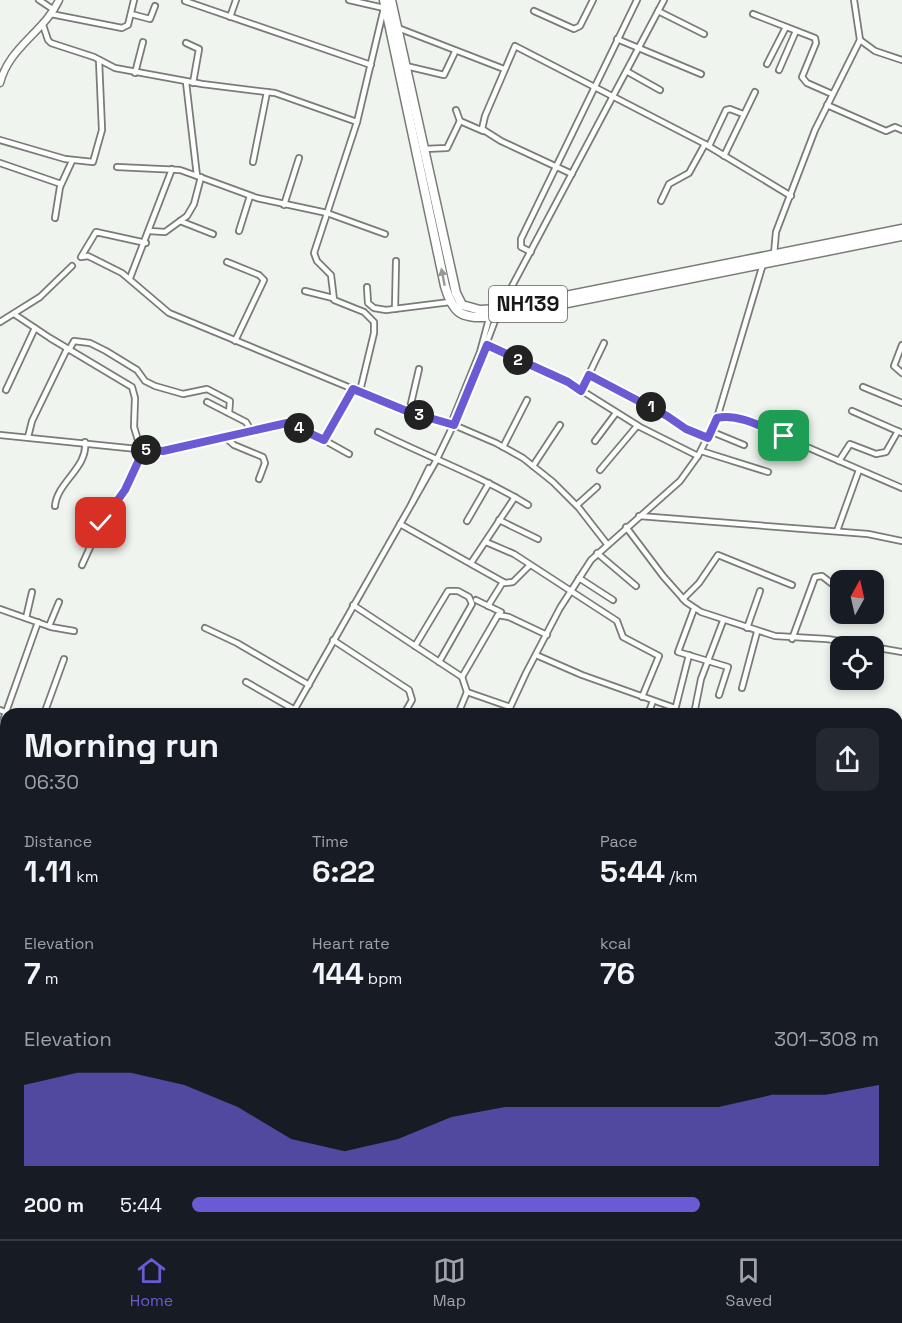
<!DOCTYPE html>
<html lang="en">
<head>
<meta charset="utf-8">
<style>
	:root { --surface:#171b24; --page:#242831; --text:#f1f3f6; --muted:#9ea1a6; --line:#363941; --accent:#6a5bd5 }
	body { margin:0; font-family:"Space Grotesk",sans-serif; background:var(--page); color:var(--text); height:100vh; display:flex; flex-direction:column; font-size:22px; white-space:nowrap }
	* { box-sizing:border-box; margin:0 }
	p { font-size:20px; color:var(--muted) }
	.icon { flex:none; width:33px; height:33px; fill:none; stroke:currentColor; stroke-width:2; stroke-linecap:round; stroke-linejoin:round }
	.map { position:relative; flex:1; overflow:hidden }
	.sheet { position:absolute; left:0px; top:708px; width:903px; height:531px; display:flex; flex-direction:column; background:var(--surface); border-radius:18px 18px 0 0; box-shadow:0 3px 9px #0003 }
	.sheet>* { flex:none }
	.needle { width:39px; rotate:8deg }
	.tools { position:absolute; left:830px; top:570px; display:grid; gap:12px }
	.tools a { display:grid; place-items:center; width:54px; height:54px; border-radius:12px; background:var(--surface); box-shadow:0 3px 9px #0003; font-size:30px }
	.pin { position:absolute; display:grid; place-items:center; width:51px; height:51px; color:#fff; margin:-26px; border-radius:12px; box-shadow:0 3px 9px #0006 }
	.km { position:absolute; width:30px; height:30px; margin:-15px; border-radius:50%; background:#222; color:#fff; font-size:16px; line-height:30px; text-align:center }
	.round { display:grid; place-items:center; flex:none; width:63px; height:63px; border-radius:12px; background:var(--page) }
	.headline { display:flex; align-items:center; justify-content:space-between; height:102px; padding:0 24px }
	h1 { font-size:33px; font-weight:700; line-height:45px }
	.stats { display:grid; grid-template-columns:repeat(3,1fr); gap:9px; height:102px; padding:6px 24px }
	.stats div { display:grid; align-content:center }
	.stats b { font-size:30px; font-weight:700 }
	.stats small { font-size:16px; font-weight:400 }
	.stats p { font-size:16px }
	.chart { height:168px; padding:12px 24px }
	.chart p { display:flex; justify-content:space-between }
	.chart svg { width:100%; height:108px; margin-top:6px; fill:var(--accent); opacity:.7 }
	ul { padding:0 24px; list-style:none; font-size:20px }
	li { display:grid; grid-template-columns:96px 72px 1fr; align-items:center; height:45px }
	li i { height:15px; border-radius:8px; background:var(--accent) }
	.menu { display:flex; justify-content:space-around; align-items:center; height:84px; border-top:2px solid var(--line); background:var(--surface); font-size:16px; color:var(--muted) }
	.menu a { display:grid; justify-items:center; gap:3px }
	.menu .active { color:var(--accent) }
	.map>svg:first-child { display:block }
</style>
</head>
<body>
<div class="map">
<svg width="902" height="1239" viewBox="0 0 902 1239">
	<rect width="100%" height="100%" fill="#f0f4ee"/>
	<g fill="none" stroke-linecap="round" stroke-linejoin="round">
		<g stroke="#787c77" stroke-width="8">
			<g id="street">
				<polyline points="39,0 54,10"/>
				<polyline points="349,0 384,8"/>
				<polyline points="185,1 371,65"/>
				<polyline points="534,11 574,29 580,26 593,0"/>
				<polyline points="658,11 704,34"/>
				<polyline points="51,14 122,28 128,25 134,0"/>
				<polyline points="131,14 150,19 155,6"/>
				<polyline points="753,14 815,38 816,43 802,77 807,83 832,94"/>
				<polyline points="230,17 236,0"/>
				<polyline points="43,25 48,40 51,43 94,57 115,68 202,84 275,93 357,122"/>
				<polyline points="398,28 504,69"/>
				<polyline points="617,39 701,74"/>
				<polyline points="860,40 875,51 902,60"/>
				<polyline points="186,43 199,49 193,83"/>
				<polyline points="767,64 786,27"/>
				<polyline points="406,66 444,75 455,52"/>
				<polyline points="779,70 796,31"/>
				<polyline points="628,72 660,90"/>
				<polyline points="135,73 143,42"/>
				<polyline points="186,82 197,176 257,198 327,213 385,234"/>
				<polyline points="827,105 886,131 895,127 902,130"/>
				<polyline points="456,110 460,121"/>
				<polyline points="0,140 65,159 93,162 102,130 99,60"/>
				<polyline points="709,146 726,110 730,109 743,114"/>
				<polyline points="424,149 447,148 460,121 483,131"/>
				<polyline points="724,156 755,92"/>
				<polyline points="253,162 267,92"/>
				<polyline points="0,163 61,184"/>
				<polyline points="117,167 180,170 197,176"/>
				<polyline points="572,174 501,141 482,129 485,116 515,46 705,144 791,196"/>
				<polyline points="661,201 669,184 689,173 705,144"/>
				<polyline points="284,205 299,158"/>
				<polyline points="55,218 60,187 72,161"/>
				<polyline points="180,221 213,234"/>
				<polyline points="149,231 165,232 187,216 194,204 201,177"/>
				<polyline points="239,231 250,196"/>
				<polyline points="146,243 96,232 81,257 88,256 122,273 169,313 404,410 454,425 496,443 523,458 553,482 579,508 607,544"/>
				<polyline points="531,252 521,247 521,239 637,0"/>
				<polyline points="774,254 776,232 815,130 860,40 854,0"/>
				<polyline points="227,262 259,275 264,280 235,341"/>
				<polyline points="130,278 172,169"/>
				<polyline points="367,287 368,303 374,308 386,310 450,302"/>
				<polyline points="305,291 333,298"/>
				<polyline points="501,307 664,0"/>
				<polyline points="395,309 396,261"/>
				<polyline points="14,314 50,338 132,387 135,398 134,427 140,447"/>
				<polyline points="0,322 40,297 72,266"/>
				<polyline points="487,345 568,382 640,427 698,456"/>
				<polyline points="902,345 894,366 902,373"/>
				<polyline points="69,350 74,341 90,343 106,351 137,370 145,381 155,386 183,394 207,389 230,401 229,413"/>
				<polyline points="589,375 667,416 686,429 708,438"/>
				<polyline points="863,387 902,403"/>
				<polyline points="6,390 35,328"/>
				<polyline points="360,391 374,333 374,322 364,312 334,300 331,275 317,261 314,253 357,122 384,8"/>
				<polyline points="581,391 604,343"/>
				<polyline points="207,402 246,422 252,432"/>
				<polyline points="852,411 902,433"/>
				<polyline points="409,412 419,369"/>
				<polyline points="717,418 763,264"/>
				<polyline points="450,426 480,352 490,315"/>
				<polyline points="710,431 744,445"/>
				<path d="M378,432C428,457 481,476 528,505"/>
				<polyline points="0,435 157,451 226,438 287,423 324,440 353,389"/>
				<polyline points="28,437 32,421 67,349"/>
				<polyline points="226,438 234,445 263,457 265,463 259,479"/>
				<polyline points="324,440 349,454"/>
				<polyline points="595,441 616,413"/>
				<polyline points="503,447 527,400"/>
				<polyline points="701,451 768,472"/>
				<polyline points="839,461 850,444 876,454 886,452 898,431"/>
				<polyline points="533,466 560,425"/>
				<polyline points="600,470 637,426"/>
				<polyline points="412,503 429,468"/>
				<polyline points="577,505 597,487"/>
				<path d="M55,506C57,482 88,468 85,442"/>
				<polyline points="639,516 868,534 902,541"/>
				<polyline points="499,520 538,539"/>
				<polyline points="467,521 489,483"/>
				<polyline points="400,524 505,583 513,582 530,565"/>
				<polyline points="626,527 663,576 686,602 701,612 775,636 827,639 870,646"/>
				<polyline points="837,531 859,470"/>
				<polyline points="486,542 514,554 617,621 623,637 659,656 642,697"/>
				<polyline points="597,553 636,586"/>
				<polyline points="471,563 515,497"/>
				<polyline points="82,565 101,523 125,490 144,449"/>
				<polyline points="579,578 613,600"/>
				<polyline points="683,599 699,583 718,555 792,585"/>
				<polyline points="476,600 501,612"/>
				<polyline points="353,605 462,677 467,692"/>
				<polyline points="488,606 503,582"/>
				<polyline points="0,609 51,627 74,631"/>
				<polyline points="694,609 678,652 728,667 719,695"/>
				<polyline points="26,618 32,592"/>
				<polyline points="49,626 59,602"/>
				<polyline points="205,628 237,643 309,685"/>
				<polyline points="747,628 760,591"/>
				<polyline points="792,639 815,577 822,576 840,590"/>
				<polyline points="333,640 409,690 412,700 404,714"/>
				<polyline points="415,646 448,591 458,591 469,597 472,604 439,662"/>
				<polyline points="873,647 902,652"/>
				<polyline points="536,655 582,675 675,708"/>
				<polyline points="462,677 498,615 509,617 547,635"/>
				<polyline points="246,682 295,710"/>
				<polyline points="742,688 757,632"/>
				<polyline points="0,710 11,714"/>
				<polyline points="44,714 64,659"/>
				<polyline points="292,714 436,461 463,405 496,318"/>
				<polyline points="458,714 467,692 510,707"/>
				<polyline points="507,714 526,673 560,608 591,560 680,481 698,456 717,418 732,418 756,425 902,488"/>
				<polyline points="648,714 653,701"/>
				<polyline points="674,714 689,655"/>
				<polyline points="694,714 701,679 723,621"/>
				<polyline points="0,729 38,622"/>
				<polyline points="897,741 902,741"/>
				<polyline points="897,781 902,759"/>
				<polyline points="897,801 902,802"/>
				<polyline points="0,844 5,823"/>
				<polyline points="0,896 6,898"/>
				<polyline points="0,935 6,918"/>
				<polyline points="897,961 902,963"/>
				<polyline points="0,991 6,983"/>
				<polyline points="0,1000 6,1006"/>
				<polyline points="897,1016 902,1014"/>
				<polyline points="897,1079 902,1077"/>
				<polyline points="0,1165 6,1170"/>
				<polyline points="897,1217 902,1219"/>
				<polyline points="223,1233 229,1239"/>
				<polyline points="256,1233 263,1239"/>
				<polyline points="440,1233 456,1239"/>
				<polyline points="533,1233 549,1238 551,1233"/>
				<polyline points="587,1233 605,1239"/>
				<polyline points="837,1233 838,1239"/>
				<polyline points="374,1234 384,1239"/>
				<polyline points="24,1239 25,1233"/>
				<polyline points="180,1239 183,1233"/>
				<polyline points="212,1239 215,1233"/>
				<polyline points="303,1239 305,1237 312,1239"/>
				<polyline points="343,1239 345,1233"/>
				<polyline points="427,1239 430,1233"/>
				<polyline points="646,1239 647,1233"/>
				<polyline points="684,1239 686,1233"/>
				<polyline points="709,1239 711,1233"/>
				<polyline points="757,1239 758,1233"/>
			</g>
		</g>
		<g stroke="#787c77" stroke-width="9">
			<path id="secondary" d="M0,83C9,47 44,32 59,0"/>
		</g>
		<g stroke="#787c77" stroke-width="11">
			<g id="highway">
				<path d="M384,0L445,286C455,320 465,317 497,317L902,236"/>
				<polyline points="391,0 456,293 462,305 480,310 500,309 902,229"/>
			</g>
		</g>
		<use href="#street" stroke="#fff" stroke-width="4.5"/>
		<use href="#secondary" stroke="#fff" stroke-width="6"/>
		<use href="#highway" stroke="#fff" stroke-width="8"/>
	</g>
	<defs><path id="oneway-solid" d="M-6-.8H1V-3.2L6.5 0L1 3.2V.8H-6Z" transform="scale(1.5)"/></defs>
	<use fill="#979897" href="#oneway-solid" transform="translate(443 277) rotate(-101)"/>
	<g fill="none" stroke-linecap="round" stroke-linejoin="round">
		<g stroke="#fff" stroke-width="12">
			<path id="route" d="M101,523L125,490L144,449L163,451L287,423L324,440L353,389L409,412L454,425L487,345L568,382L581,391L589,375L667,416L686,429L708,438L717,418C739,413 764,428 784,436"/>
		</g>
		<use href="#route" stroke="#6a5bd5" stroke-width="8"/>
	</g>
	<g text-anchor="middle" stroke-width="5" stroke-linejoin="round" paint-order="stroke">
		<rect fill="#fff" stroke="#5d5e5d" stroke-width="1.5" x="489" y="286" width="78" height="36" rx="4.5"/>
		<g font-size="21" font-weight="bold" fill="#181917">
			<text x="528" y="311">NH139</text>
		</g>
	</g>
</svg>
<div class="tools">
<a><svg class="needle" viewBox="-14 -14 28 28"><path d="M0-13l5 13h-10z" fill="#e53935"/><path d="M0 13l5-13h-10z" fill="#9ea1a6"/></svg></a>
<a><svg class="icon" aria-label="locate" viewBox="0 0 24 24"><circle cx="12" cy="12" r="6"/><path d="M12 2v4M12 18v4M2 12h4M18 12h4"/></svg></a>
</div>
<div class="pin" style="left:784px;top:436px;background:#1e9e55"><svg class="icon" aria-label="arrive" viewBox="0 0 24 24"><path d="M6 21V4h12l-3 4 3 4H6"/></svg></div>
<div class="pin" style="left:101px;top:523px;background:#d93025"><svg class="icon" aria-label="check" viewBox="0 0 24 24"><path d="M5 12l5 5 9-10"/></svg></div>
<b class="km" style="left:651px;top:407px">1</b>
<b class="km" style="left:518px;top:360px">2</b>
<b class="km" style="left:419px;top:415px">3</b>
<b class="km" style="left:299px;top:428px">4</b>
<b class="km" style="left:146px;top:450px">5</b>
<section class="sheet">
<div class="headline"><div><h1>Morning run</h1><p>06:30</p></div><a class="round"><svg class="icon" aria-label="share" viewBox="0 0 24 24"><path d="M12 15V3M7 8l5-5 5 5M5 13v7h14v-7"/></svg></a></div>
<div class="stats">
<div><p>Distance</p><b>1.11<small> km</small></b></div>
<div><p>Time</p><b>6:22</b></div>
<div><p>Pace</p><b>5:44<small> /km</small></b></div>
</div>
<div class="stats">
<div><p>Elevation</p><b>7<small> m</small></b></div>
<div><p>Heart rate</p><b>144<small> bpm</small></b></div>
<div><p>kcal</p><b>76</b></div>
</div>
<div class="chart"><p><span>Elevation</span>301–308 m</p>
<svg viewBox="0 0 160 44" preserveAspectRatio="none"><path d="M0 44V11L10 6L20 6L30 11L40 20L50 33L60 38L70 33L80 24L90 20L100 20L110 20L120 20L130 20L140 15L150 15L160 11V44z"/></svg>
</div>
<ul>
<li><b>200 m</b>5:44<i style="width:74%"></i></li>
</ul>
</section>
</div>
<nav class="menu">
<a class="active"><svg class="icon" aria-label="home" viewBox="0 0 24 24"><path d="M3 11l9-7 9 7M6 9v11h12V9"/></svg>Home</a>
<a><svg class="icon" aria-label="map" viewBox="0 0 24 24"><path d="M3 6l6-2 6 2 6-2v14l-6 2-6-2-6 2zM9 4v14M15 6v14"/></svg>Map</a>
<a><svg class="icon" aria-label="saved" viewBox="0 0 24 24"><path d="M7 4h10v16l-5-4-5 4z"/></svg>Saved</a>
</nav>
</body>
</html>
